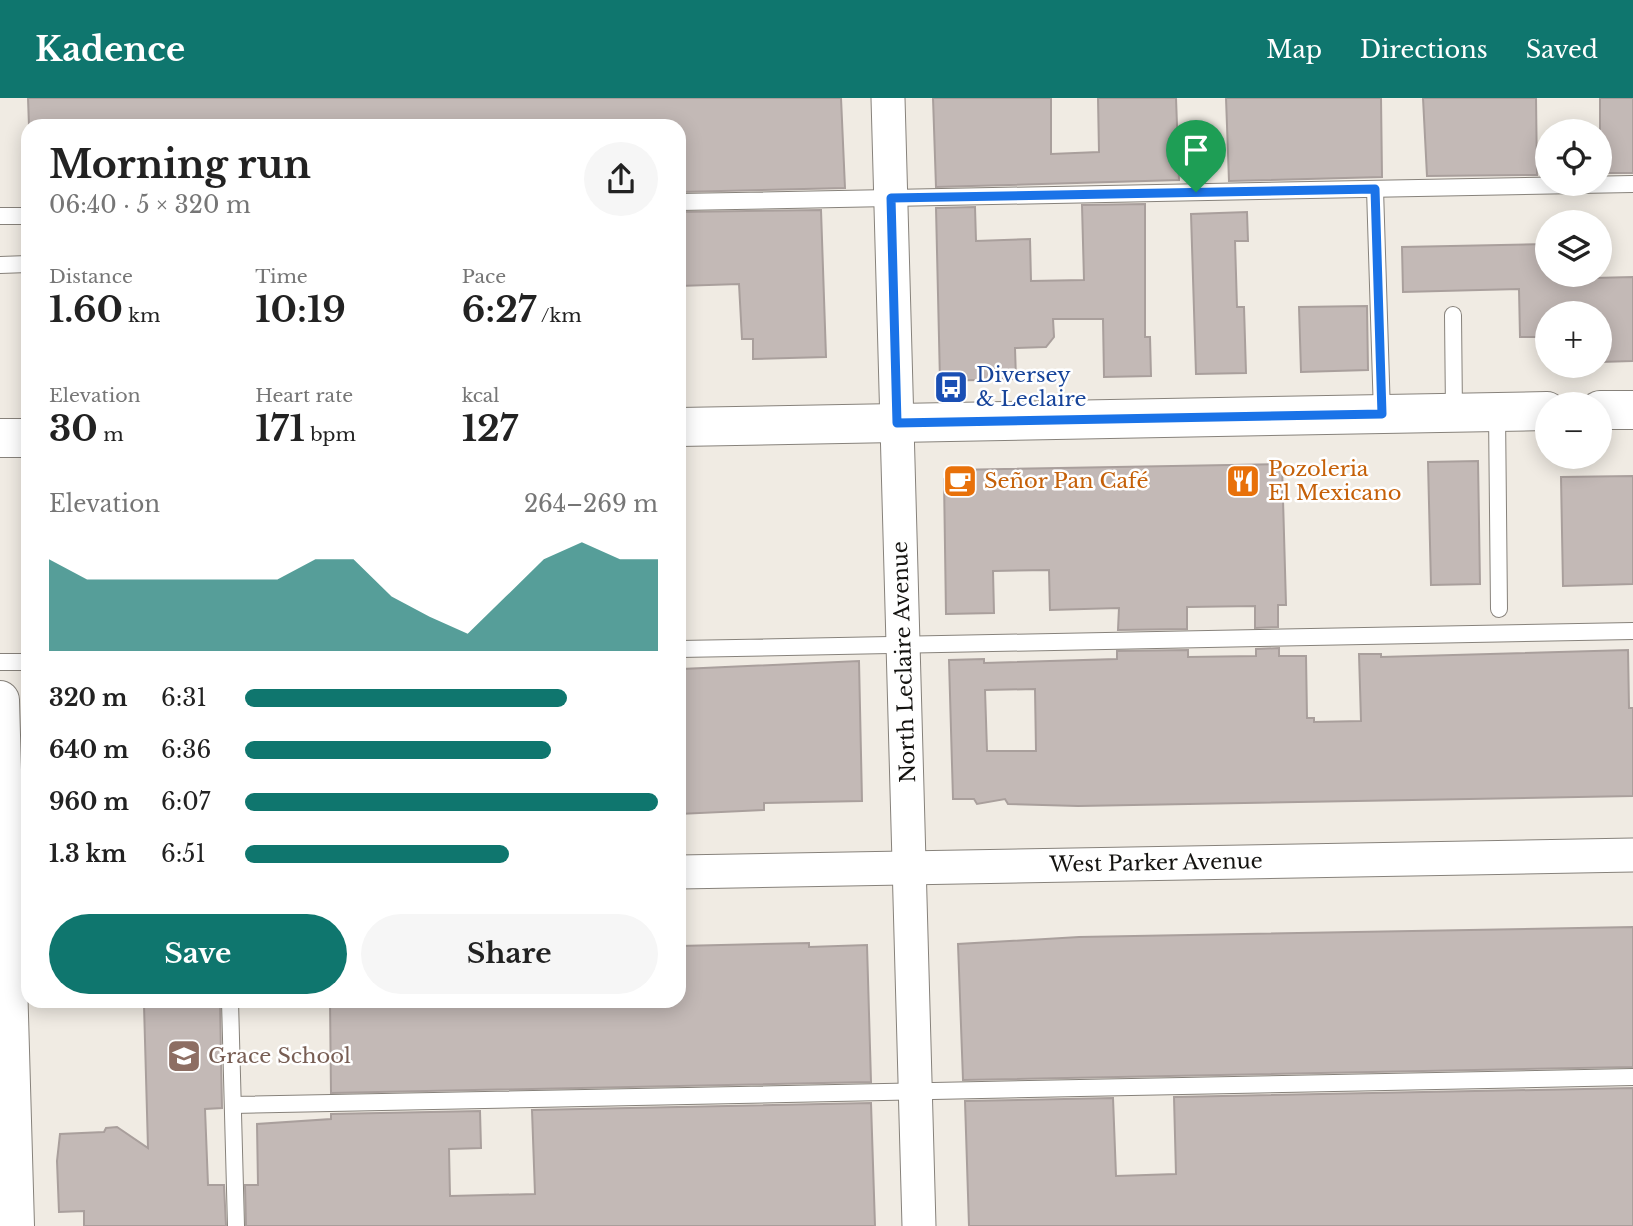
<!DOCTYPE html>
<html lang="en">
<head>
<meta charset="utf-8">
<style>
	:root { --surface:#fff; --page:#f6f6f6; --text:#222; --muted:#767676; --accent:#0f766e }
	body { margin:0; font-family:"Libre Baskerville",serif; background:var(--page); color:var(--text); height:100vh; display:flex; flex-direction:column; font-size:26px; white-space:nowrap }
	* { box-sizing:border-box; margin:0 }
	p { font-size:23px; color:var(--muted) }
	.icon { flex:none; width:38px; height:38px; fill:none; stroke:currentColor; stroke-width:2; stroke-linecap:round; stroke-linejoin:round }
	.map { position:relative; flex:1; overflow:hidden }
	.drawer { position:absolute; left:21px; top:21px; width:665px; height:889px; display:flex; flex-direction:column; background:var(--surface); border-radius:21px; box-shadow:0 4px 18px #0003 }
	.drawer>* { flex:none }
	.tools { position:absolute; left:1535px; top:21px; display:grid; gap:14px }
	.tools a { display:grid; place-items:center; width:77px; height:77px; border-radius:50%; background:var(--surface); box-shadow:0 4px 18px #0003; font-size:35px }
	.pin { position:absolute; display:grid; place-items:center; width:60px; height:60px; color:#fff; margin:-72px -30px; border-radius:50% 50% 50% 0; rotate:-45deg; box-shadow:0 0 7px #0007 }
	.pin .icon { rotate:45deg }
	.round { display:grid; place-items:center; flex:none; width:74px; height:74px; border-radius:37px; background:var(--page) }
	.headline { display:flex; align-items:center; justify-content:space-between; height:119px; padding:0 28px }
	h1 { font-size:38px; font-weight:700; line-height:52px }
	.figures { display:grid; grid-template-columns:repeat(3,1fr); gap:10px; height:119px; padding:7px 28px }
	.figures div { display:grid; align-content:center }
	.figures b { font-size:35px; font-weight:700 }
	.figures small { font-size:19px; font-weight:400 }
	.figures p { font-size:19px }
	.chart { height:196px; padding:14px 28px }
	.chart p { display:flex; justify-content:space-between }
	.chart svg { width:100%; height:126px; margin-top:7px; fill:var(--accent); opacity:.7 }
	.button { display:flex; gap:14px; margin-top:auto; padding:14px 28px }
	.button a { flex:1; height:80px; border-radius:42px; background:var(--accent); color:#fff; font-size:28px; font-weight:700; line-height:80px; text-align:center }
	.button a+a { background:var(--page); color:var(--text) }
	ul { padding:0 28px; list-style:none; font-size:23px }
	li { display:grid; grid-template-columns:112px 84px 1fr; align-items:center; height:52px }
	li i { height:18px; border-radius:9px; background:var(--accent) }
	header { display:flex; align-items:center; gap:42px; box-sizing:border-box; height:98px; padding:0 35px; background:var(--accent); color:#fff }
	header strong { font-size:33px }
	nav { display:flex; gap:38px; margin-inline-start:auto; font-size:24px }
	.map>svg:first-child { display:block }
</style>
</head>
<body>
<header>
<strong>Kadence</strong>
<nav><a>Map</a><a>Directions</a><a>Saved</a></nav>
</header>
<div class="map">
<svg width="1633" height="1128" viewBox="0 0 1633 1128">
	<rect width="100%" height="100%" fill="#f0ebe3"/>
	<g fill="#c3b9b6" stroke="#a99f9c" stroke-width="2" fill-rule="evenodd">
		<polygon points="28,0 841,0 845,90 679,94 679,28 29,28"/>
		<polygon points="933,0 1051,0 1051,56 1099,54 1098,0 1176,0 1179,82 936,89"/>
		<polygon points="1226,0 1381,0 1382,79 1229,83"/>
		<polygon points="1423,0 1536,0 1537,77 1427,78"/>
		<rect x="1600" y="0" width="33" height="75"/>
		<polygon points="1145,106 1145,239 1150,239 1151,278 1104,279 1103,221 1053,221 1054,239 1046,249 1015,250 1016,281 940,283 936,110 975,109 976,143 1030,141 1031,183 1084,182 1082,107"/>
		<polygon points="821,112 826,259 753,261 753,241 742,241 739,186 679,188 679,114"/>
		<polygon points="1247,114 1248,143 1235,143 1237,209 1244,209 1246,275 1196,276 1191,116"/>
		<polygon points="1547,146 1547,177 1553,177 1553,181 1633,179 1633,263 1600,264 1600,215 1547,215 1547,239 1520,239 1519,191 1403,194 1402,149"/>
		<polygon points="1367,208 1368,272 1301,274 1299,209"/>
		<polygon points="1478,363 1480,486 1431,487 1428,364"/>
		<polygon points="1282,366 1286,507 1278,507 1278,529 1255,530 1255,508 1187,509 1187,531 1118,532 1119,510 1050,512 1049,472 993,473 994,515 946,516 944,381 951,372"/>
		<polygon points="1633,378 1633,486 1563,488 1561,379"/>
		<path d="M1279,550V558H1306L1307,620H1314V624L1361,623L1359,556H1381V559L1628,552L1629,610H1633V698L1078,708L1008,706L1005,701L977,706L974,701H953L949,562L984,561V565L1117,561V553L1188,552V559L1256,558V551ZM1035,591L1036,653H987L985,592Z"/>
		<polygon points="859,563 862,703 764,705 764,712 679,716 679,644 684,644 682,571"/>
		<polygon points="1633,829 1633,969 963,982 958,846 1079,839"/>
		<polygon points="809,845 809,849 867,847 871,984 331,995 330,903 679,903 679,848"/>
		<polygon points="220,905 222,1010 205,1011 208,1087 224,1087 226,1128 84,1128 84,1113 59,1114 57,1063 60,1036 104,1034 106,1030 117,1029 148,1050 144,907"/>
		<polygon points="1633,990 1633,1128 969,1128 965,1003 1113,1000 1116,1078 1176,1076 1174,999"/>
		<polygon points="871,1005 875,1128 246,1128 245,1087 258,1087 257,1026 331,1021 331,1016 480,1013 481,1050 449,1051 450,1098 535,1096 532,1012"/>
	</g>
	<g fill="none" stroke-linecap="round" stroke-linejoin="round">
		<g stroke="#87827b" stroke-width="18">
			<g id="lane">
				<polyline points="1375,91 1382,316"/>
				<polyline points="679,104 1633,86"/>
				<polyline points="0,118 28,118"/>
				<polyline points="0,167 28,166"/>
				<polyline points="1453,217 1454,315"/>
				<polyline points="1497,314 1499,511"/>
				<polyline points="679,551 1633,533"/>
				<polyline points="0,564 28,564"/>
				<polyline points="230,903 236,1128"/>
				<polyline points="233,1007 1633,979"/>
			</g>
		</g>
		<g stroke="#87827b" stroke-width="35">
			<g id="street">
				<polyline points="888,0 919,1128"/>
				<polyline points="679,774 1633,757"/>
			</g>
		</g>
		<g stroke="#87827b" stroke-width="40">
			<g id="secondary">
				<polyline points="1600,312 1633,312"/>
				<polyline points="679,329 1547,313"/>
				<polyline points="0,340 28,340"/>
				<polyline points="0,602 15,1128"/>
			</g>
		</g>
		<use href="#lane" stroke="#fff" stroke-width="16"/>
		<use href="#street" stroke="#fff" stroke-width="33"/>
		<use href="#secondary" stroke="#fff" stroke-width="38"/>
	</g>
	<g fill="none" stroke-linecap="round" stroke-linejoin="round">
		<g stroke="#fff" stroke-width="14">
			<polygon id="route" points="1375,91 1382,316 897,325 891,100"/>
		</g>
		<use href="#route" stroke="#1a73e8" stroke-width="9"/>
	</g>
	<defs>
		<g id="bus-square" transform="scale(1.75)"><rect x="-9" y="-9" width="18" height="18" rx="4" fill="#1a4fb4" stroke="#fff"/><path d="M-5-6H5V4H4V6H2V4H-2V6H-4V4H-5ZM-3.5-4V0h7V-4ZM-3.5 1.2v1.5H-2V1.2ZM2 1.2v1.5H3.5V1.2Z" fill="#fff"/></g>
		<g id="cafe-square" transform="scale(1.75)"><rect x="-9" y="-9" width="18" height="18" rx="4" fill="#e8710a" stroke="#fff"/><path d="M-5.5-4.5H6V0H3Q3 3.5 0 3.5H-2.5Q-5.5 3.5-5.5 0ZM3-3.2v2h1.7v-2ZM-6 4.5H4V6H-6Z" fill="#fff"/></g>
		<g id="restaurant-square" transform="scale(1.75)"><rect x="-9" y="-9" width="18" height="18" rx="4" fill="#e8710a" stroke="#fff"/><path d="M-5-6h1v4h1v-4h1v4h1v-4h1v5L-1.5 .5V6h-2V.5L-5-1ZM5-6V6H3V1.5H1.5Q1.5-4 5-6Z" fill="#fff"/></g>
		<g id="school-square" transform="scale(1.75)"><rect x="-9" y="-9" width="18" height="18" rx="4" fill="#8d6e63" stroke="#fff"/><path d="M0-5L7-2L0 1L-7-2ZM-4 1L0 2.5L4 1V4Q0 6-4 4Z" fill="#fff"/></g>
	</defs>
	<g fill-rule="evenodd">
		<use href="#bus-square" x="951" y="289"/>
		<use href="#cafe-square" x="960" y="383"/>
		<use href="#restaurant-square" x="1243" y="383"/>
		<use href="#school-square" x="184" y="958"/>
	</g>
	<g text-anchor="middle" stroke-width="5" stroke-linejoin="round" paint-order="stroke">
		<g font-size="21" fill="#164399" stroke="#fff" text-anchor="start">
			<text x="976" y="284">Diversey<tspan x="976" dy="24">&amp; Leclaire</tspan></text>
		</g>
		<g font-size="21" fill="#c56008" stroke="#fff" text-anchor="start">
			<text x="1268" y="378">Pozoleria<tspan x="1268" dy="24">El Mexicano</tspan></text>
			<text x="984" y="390">Señor Pan Café</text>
		</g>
		<g font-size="21" fill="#141310" stroke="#fff">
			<text transform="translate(904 564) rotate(-92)" y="7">North Leclaire Avenue</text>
			<text transform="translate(1156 765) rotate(-1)" y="7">West Parker Avenue</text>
		</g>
		<g font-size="21" fill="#785e54" stroke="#fff" text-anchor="start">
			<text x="208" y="965">Grace School</text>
		</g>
	</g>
</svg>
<div class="tools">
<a><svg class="icon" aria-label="locate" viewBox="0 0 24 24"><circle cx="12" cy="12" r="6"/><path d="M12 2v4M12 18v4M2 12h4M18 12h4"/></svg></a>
<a><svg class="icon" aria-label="layers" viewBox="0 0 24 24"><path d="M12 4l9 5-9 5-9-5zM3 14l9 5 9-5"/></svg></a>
<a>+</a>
<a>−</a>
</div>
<div class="pin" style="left:1196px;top:94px;background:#1e9e55"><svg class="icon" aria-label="arrive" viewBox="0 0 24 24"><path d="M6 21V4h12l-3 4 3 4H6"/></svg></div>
<section class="drawer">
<div class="headline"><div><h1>Morning run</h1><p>06:40 · 5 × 320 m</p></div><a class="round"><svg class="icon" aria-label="share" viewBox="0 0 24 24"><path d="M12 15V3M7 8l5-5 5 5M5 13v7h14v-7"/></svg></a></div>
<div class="figures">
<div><p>Distance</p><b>1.60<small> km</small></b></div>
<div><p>Time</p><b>10:19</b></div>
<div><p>Pace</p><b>6:27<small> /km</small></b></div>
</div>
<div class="figures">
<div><p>Elevation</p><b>30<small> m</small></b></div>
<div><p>Heart rate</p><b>171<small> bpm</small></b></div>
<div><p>kcal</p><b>127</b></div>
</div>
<div class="chart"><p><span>Elevation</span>264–269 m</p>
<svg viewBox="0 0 160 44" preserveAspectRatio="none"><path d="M0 44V12L10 19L20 19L30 19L40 19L50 19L60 19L70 12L80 12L90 25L100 32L110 38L120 25L130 12L140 6L150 12L160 12V44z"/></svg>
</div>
<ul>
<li><b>320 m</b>6:31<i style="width:78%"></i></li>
<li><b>640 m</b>6:36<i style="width:74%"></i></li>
<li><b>960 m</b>6:07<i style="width:100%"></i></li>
<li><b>1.3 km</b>6:51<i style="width:64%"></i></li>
</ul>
<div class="button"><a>Save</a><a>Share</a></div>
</section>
</div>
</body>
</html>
